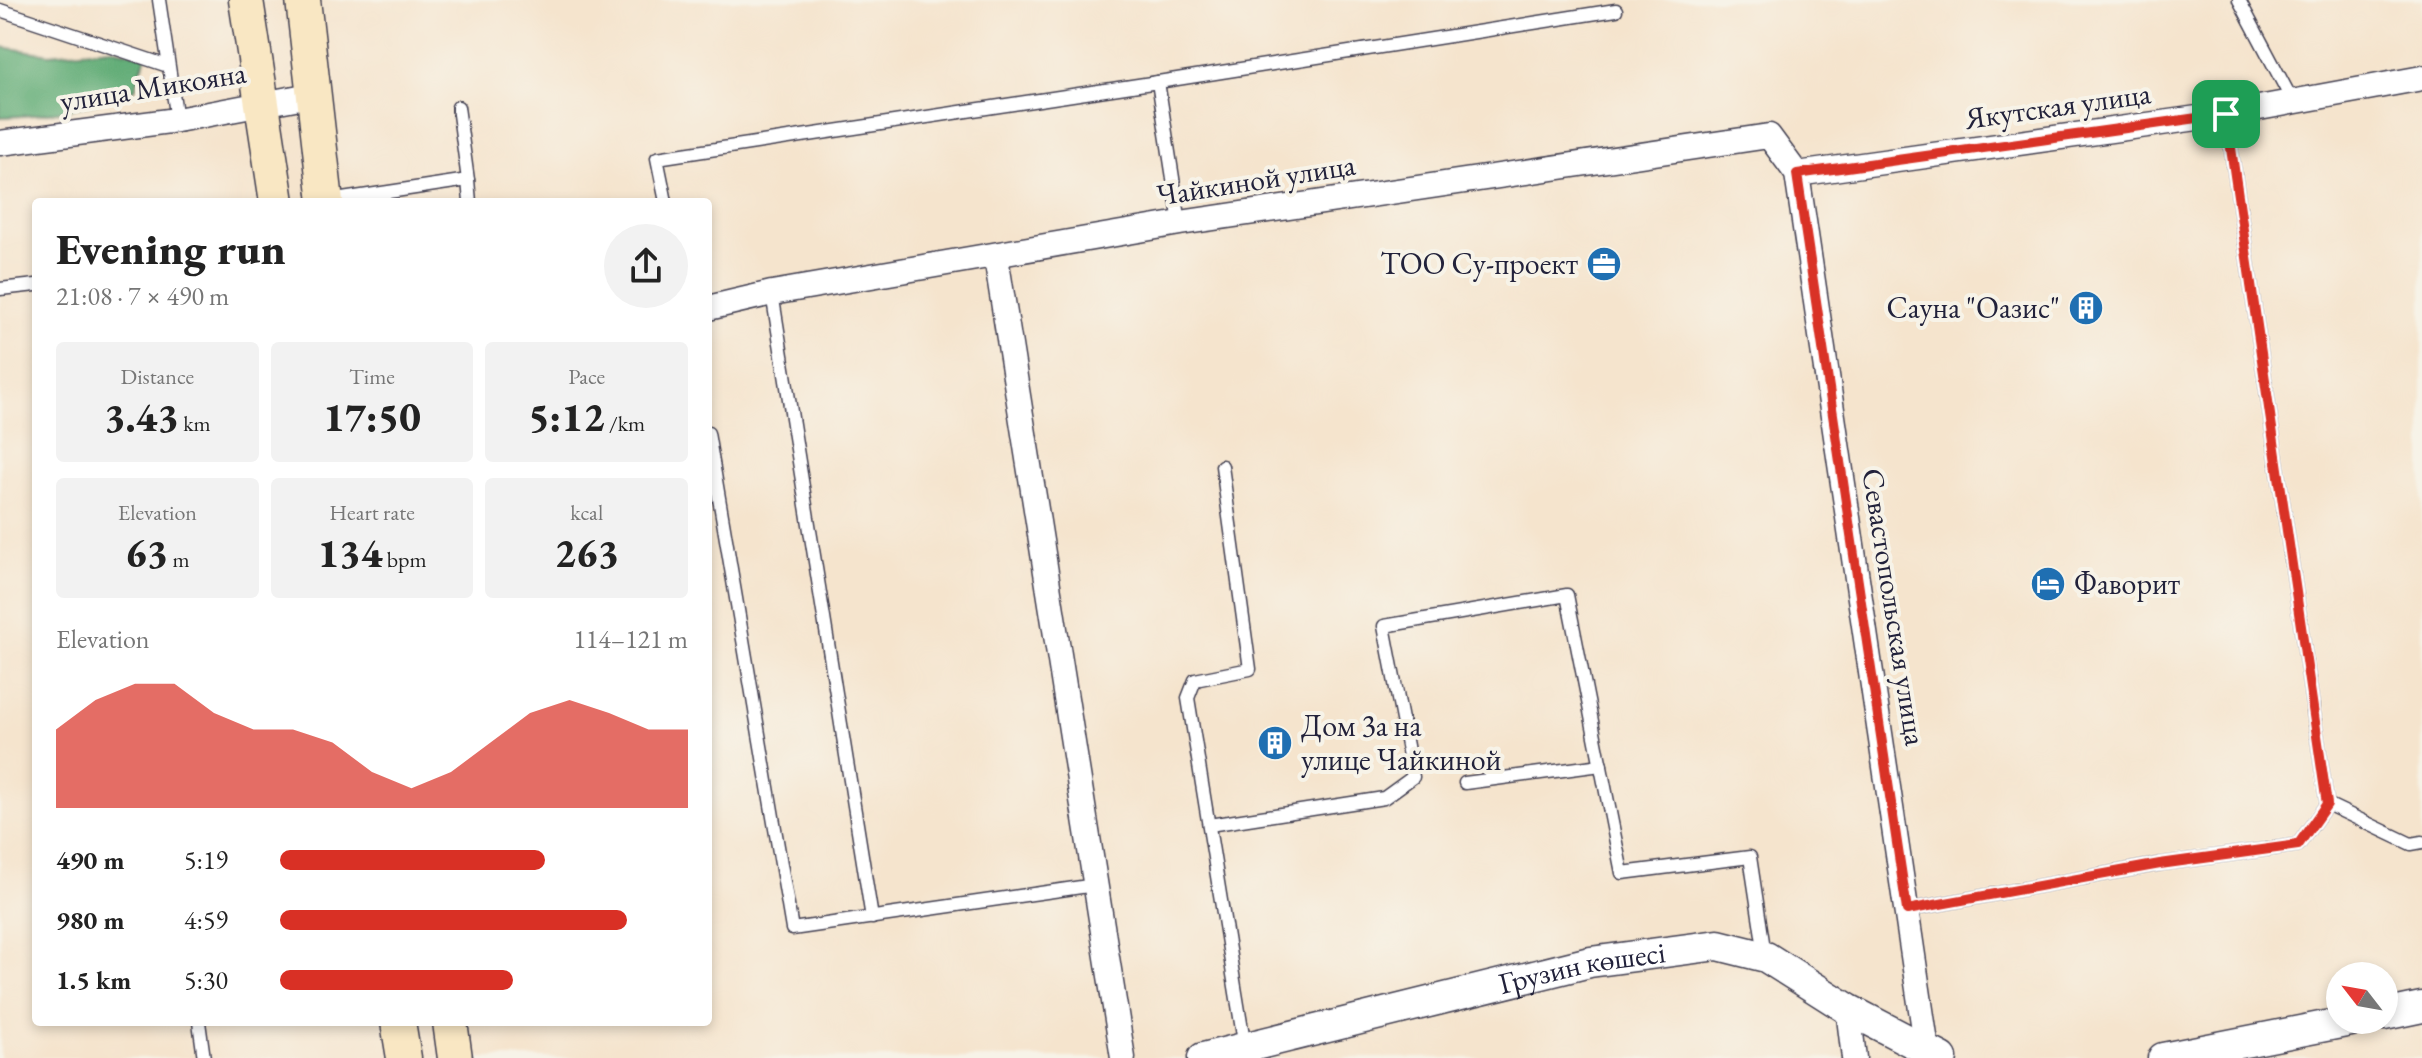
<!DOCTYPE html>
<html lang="en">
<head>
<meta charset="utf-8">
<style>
	:root { --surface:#fff; --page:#f2f2f2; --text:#222; --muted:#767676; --accent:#d93025 }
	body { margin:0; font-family:"EB Garamond",serif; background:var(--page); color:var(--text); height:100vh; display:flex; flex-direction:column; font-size:30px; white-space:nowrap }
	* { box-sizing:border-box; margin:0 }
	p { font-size:26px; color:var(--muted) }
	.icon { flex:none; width:44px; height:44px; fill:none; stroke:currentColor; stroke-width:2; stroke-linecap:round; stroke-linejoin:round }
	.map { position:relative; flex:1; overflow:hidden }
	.drawer { position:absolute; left:32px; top:198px; width:680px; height:828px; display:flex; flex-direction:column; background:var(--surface); border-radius:8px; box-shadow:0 4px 12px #0003 }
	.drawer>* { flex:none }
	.needle { width:52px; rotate:301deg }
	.controls { position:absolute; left:2326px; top:962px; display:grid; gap:16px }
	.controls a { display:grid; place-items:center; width:72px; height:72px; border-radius:50%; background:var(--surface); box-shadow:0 4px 12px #0003; font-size:40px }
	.pin { position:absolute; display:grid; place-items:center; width:68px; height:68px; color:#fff; margin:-34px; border-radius:16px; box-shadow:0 4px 12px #0006 }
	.round { display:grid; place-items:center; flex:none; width:84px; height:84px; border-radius:42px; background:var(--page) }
	.overview { display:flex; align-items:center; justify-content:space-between; height:136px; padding:0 24px }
	h1 { font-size:44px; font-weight:800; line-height:60px }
	.figures { display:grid; grid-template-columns:repeat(3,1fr); gap:12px; height:136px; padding:8px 24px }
	.figures div { display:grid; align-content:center; border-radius:8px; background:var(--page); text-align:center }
	.figures b { font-size:40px; font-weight:800 }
	.figures small { font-size:22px; font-weight:400 }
	.figures p { font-size:22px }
	.chart { height:224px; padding:16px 24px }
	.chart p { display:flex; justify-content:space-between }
	.chart svg { width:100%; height:144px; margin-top:8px; fill:var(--accent); opacity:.7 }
	ul { padding:0 24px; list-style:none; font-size:26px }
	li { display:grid; grid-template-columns:128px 96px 1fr; align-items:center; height:60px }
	li i { height:20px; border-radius:10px; background:var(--accent) }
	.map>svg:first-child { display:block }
</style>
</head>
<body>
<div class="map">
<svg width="2422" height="1058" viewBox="0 0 2422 1058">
	<rect width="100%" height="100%" fill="#f7f3e8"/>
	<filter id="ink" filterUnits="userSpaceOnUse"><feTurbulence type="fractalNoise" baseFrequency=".0125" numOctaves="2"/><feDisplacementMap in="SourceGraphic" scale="16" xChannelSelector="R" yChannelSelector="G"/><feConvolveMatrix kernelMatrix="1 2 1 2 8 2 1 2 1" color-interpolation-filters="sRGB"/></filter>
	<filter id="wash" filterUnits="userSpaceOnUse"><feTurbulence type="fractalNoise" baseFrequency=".006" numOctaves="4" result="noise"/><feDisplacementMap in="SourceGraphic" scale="32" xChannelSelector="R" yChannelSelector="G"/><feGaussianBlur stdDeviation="1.8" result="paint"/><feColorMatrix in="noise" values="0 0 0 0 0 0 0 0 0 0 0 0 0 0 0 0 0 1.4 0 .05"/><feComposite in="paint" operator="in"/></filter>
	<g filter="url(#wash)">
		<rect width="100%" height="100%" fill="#f5e4cd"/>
		<path fill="#60ac76" stroke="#416758" stroke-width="2" d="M0,47L50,54L111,48L146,56L135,89C92,107 47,116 0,117Z"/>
	</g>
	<g filter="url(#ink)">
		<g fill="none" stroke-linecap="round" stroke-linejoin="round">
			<g stroke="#423f51" stroke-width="15">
				<g id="service">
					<polyline points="159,0 177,120"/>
					<polyline points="2239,0 2293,102"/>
					<polyline points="0,10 168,66"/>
					<polyline points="1158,82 1616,10"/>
					<polyline points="458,107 468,180"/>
					<polyline points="329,201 468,180 470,202"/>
					<polyline points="666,202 657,158 1158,82 1180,223"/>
					<polyline points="0,289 36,285"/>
					<polyline points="772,293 872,918"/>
					<polyline points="708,433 792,929 1095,885"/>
					<polyline points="1222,466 1250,669 1195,680 1188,698 1245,1048"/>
					<polyline points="1465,783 1601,765"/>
					<polyline points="2327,804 2411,844 2422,842"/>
					<polyline points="1209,825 1384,798 1413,777 1384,626 1567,595 1622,873 1750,857 1765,955"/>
					<polyline points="1907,910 2160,864 2298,845 2327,804 2226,114"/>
					<polyline points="199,1022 204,1058"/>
				</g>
			</g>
			<g stroke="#423f51" stroke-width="27">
				<g id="minor">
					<polyline points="0,143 177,120 316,94"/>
					<polyline points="1797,174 2226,114 2422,78"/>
					<polyline points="996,257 1123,1058"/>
					<polyline points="708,308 772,293 1180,223 1769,136 1797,174 1927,1050"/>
					<polyline points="1848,1009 1854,1058"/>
				</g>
			</g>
			<g stroke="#423f51" stroke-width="33">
				<g id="tertiary">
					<polyline points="2384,1015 2422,1007"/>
					<path id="s1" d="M1203,1058L1590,962L1718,945L1766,957L1848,1009L1942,1058"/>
					<polyline points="2163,1058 2356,1020"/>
				</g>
			</g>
			<g stroke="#423f51" stroke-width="37">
				<g id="secondary">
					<polyline points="246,0 277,202"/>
					<polyline points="303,0 326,202"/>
					<polyline points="398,1022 404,1058"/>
					<polyline points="450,1022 455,1058"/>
				</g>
			</g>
			<use href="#service" stroke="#fff" stroke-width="12"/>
			<use href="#minor" stroke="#fff" stroke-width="24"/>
			<use href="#tertiary" stroke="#fff" stroke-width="30"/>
			<use href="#secondary" stroke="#f9e7c3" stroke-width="34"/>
		</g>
	</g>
	<g fill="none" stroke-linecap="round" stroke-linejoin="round" filter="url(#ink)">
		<g stroke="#fff" stroke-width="16">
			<polygon id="route" points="2226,114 2327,804 2298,845 2160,864 1907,910 1797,174"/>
		</g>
		<use href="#route" stroke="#d93025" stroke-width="10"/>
	</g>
	<defs>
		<g id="office-disc" transform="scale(1.8)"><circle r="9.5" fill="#1f6fb2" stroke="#f7f3e8"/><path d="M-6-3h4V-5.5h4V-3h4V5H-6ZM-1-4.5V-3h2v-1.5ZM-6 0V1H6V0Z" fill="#fff"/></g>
		<g id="building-disc" transform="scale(1.8)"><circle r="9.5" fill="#1f6fb2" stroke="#f7f3e8"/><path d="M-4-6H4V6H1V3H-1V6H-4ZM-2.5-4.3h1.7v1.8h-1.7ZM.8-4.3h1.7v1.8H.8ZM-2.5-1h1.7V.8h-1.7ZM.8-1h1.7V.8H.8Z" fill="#fff"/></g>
		<g id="hotel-disc" transform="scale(1.8)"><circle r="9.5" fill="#1f6fb2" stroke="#f7f3e8"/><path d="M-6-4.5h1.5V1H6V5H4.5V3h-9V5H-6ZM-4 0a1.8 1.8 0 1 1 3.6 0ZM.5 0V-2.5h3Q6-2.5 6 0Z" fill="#fff"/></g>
	</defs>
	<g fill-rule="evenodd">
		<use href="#office-disc" x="1604" y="264"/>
		<use href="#building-disc" x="2086" y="308"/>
		<use href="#hotel-disc" x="2048" y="584"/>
		<use href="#building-disc" x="1275" y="743"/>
	</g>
	<g text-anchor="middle" stroke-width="8" stroke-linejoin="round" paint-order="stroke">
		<g font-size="30" fill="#22223b" stroke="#f7f3e8">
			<text transform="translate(153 87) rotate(-9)" y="10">улица Микояна</text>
			<text transform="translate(2058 106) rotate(-8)" y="10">Якутская улица</text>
			<text transform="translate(1256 180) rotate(-9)" y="10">Чайкиной улица</text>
			<text transform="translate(1894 607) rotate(81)" y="10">Севастопольская улица</text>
			<text dy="10" stroke="none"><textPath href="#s1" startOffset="390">Грузин көшесі</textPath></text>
		</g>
		<g font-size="30" fill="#22223b" stroke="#f7f3e8" text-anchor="end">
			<text x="1578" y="274">ТОО Су-проект</text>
			<text x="2060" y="318">Сауна "Оазис"</text>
			<text x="2074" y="594" text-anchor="start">Фаворит</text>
			<text x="1301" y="736" text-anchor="start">Дом 3а на<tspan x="1301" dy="34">улице Чайкиной</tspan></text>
		</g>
	</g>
</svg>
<div class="controls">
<a><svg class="needle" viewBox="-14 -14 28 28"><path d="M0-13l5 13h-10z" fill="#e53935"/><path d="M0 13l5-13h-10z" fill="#767676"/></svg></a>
</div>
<div class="pin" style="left:2226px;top:114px;background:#1e9e55"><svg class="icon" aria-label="arrive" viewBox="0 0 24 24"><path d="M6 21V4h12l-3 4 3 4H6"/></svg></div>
<section class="drawer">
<div class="overview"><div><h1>Evening run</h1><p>21:08 · 7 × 490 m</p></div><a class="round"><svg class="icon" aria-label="share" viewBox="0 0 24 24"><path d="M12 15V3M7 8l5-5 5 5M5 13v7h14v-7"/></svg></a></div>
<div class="figures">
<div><p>Distance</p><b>3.43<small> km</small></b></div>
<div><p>Time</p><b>17:50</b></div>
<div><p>Pace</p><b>5:12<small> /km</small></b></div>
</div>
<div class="figures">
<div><p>Elevation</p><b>63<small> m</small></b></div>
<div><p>Heart rate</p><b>134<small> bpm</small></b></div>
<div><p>kcal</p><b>263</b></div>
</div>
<div class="chart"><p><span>Elevation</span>114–121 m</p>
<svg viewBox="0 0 160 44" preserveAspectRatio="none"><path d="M0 44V20L10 11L20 6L30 6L40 15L50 20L60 20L70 24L80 33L90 38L100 33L110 24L120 15L130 11L140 15L150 20L160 20V44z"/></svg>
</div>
<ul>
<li><b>490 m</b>5:19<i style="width:65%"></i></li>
<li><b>980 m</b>4:59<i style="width:85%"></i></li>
<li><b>1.5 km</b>5:30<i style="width:57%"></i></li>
</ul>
</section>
</div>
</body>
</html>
